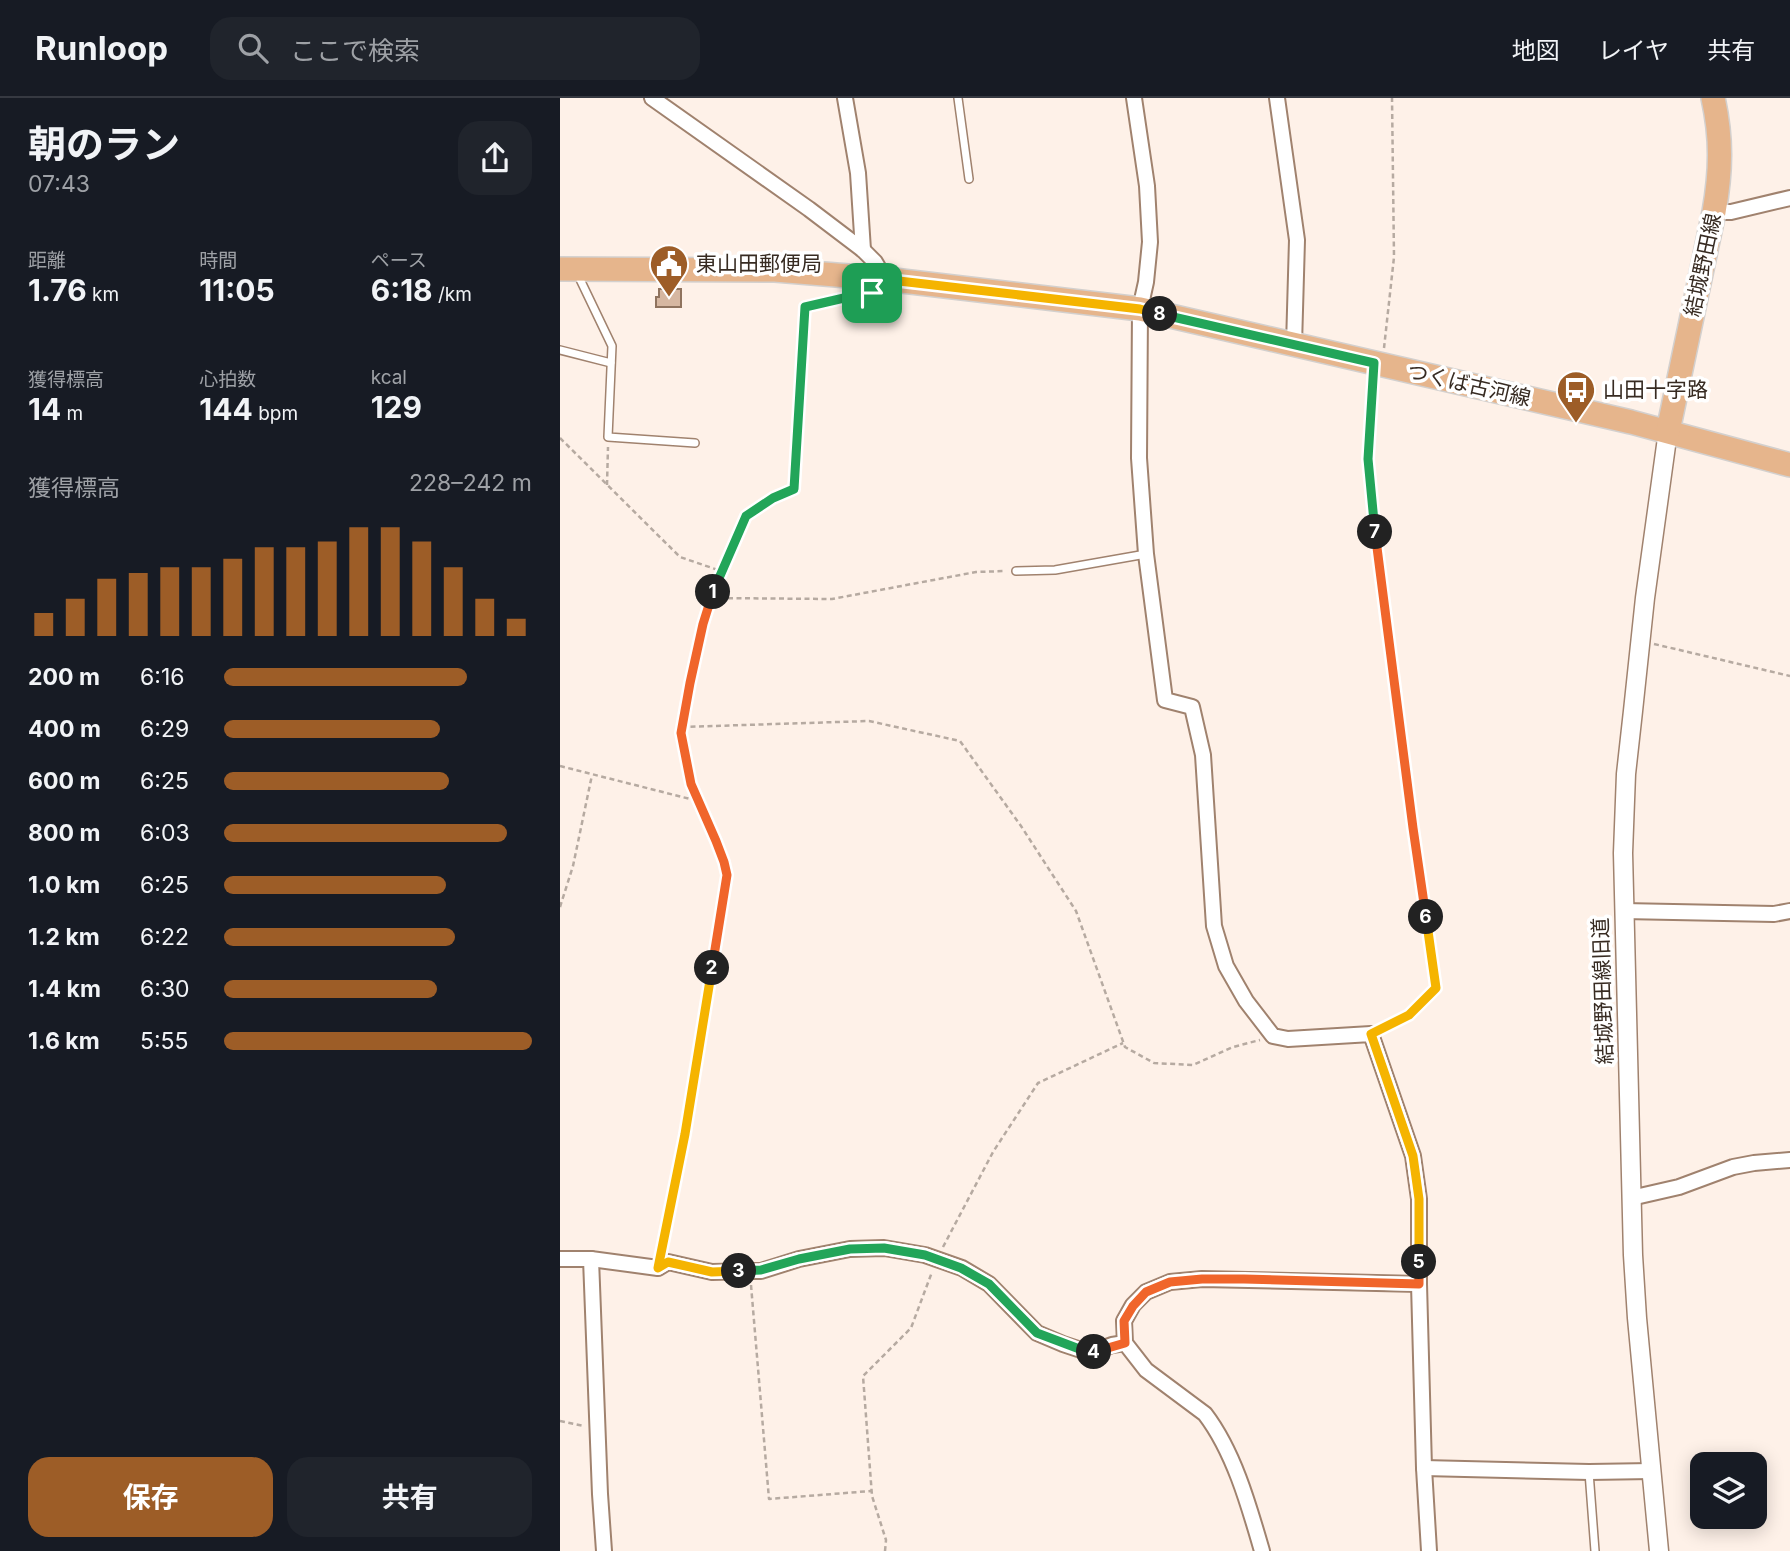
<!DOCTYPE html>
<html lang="ja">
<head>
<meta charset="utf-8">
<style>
	:root { --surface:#171b24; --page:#20242c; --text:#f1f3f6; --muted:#9ea1a6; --line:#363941; --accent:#9d5d27 }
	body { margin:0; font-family:Inter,"Noto Sans JP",sans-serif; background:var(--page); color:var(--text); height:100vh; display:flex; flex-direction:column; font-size:26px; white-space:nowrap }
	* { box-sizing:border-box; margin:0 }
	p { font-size:23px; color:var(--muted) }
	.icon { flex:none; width:38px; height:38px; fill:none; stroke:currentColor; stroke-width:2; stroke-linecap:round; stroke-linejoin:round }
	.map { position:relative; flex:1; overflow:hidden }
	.panel { display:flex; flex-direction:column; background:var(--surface); width:560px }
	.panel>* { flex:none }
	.tools { position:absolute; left:1130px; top:1354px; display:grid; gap:14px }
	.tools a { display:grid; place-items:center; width:77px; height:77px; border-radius:14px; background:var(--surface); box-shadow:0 4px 18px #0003; font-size:35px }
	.pin { position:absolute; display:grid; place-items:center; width:60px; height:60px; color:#fff; margin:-30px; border-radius:14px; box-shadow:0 4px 10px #0006 }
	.km { position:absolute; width:35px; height:35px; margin:-18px; border-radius:50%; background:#222; color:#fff; font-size:19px; line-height:35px; text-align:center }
	.round { display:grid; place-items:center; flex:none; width:74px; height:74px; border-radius:21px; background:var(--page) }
	.overview { display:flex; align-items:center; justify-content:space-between; height:119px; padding:0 28px }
	h1 { font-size:38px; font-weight:700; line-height:52px }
	.metrics { display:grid; grid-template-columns:repeat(3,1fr); gap:10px; height:119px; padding:7px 28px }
	.metrics div { display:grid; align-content:center }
	.metrics b { font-size:30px; font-weight:700 }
	.metrics small { font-size:19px; font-weight:400 }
	.metrics p { font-size:19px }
	.chart { height:196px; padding:14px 28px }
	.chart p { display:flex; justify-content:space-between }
	.chart svg { width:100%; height:126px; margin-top:7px; stroke:var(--accent); stroke-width:6 }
	.primary-button { display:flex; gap:14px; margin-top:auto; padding:14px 28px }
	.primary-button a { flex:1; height:80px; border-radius:21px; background:var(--accent); color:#fff; font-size:28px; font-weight:700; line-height:80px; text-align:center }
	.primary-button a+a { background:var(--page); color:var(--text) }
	ul { padding:0 28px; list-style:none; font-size:23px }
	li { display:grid; grid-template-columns:112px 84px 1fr; align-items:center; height:52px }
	li i { height:18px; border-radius:9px; background:var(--accent) }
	header { display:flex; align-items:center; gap:42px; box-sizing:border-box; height:98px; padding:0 35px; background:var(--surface); border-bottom:2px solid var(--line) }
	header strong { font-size:33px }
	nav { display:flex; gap:38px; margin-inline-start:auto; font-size:24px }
	.search { width:490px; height:63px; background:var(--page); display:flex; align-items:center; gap:18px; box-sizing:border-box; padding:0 24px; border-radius:21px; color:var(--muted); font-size:26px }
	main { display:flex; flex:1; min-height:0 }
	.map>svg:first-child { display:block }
</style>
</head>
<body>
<header>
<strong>Runloop</strong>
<div class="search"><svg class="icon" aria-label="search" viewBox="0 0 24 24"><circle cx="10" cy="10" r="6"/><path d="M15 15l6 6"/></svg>ここで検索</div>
<nav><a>地図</a><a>レイヤ</a><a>共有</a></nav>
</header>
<main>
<section class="panel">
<div class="overview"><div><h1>朝のラン</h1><p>07:43</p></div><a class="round"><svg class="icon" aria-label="share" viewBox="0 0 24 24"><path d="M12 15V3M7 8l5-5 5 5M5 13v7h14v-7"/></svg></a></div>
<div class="metrics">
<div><p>距離</p><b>1.76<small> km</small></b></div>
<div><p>時間</p><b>11:05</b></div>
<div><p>ペース</p><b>6:18<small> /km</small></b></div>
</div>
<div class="metrics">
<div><p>獲得標高</p><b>14<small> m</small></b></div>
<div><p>心拍数</p><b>144<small> bpm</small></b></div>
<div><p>kcal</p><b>129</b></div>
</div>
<div class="chart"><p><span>獲得標高</span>228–242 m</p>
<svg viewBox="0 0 160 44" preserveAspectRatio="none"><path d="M5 44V36M15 44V31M25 44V24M35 44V22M45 44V20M55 44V20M65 44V17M75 44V13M85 44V13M95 44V11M105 44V6M115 44V6M125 44V11M135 44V20M145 44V31M155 44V38"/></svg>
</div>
<ul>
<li><b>200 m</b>6:16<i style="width:79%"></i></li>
<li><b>400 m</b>6:29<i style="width:70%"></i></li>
<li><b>600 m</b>6:25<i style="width:73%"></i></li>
<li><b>800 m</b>6:03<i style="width:92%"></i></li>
<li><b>1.0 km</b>6:25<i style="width:72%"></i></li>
<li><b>1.2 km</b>6:22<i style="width:75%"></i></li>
<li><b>1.4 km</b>6:30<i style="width:69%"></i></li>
<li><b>1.6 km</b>5:55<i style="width:100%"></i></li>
</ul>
<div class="primary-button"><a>保存</a><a>共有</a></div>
</section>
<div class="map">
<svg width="1230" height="1453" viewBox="0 0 1230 1453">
	<rect width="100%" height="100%" fill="#fef1e8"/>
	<polygon fill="#d6b7a1" stroke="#8f735e" stroke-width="2" points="99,191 121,191 121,209 96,209 96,199 99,199"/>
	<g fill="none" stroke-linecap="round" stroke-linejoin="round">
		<g stroke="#a0826e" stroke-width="10">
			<g id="service">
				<polyline points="398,0 409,81"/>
				<polyline points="17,175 52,248 48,339 135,345"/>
				<polyline points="0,252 51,265"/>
				<polyline points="186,418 213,400 234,391 245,209 284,200 312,195 313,182"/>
				<polyline points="456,473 495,472 586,456"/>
				<polyline points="1029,1374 1035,1453"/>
			</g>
		</g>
		<g stroke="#a0826e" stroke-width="18">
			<g id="minor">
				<polyline points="92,0 249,111 303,152 315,164 325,181"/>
				<polyline points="285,0 298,75 303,152"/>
				<polyline points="574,0 587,88 590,144 586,184 580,211 579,360 586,456 605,602 632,609 643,657 654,828 666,868 686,903 713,938 728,941 811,936 853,1058 859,1101 859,1186 864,1370 869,1453"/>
				<polyline points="717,0 737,142 734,247"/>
				<polyline points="1154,114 1171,114 1230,100"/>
				<polyline points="1063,813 1214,816 1230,813"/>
				<polyline points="1071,1100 1119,1089 1173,1069 1194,1065 1230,1062"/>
				<polyline points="0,1161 31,1161 98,1170 108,1164 152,1174 190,1173 201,1173 239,1161 290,1151 324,1150 365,1157 402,1170 429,1186 477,1235 503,1246 530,1255 552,1247 565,1245"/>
				<polyline points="31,1161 40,1396 44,1453"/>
				<polyline points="864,1370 1029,1374 1092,1373"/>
				<path d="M702,1453C689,1408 674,1354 645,1316L586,1272L565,1245L564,1223L573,1207L586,1194L610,1184L642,1181L859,1186"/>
			</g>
		</g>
		<g stroke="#a0826e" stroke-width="21">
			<polyline id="tertiary" points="1099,1453 1077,1220 1073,1157 1063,755 1066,676 1073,613 1085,500 1108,333"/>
		</g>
		<g stroke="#d3d0ce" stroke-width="26">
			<g id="primary">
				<polyline points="0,171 215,172 325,181 580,211 1071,324 1230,367"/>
				<path d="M1108,333L1154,114C1161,74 1162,40 1153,0"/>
			</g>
		</g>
		<g stroke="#b6aaa1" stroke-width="2.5" stroke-dasharray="5 3.5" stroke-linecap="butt">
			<polyline points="824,250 834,159 832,0"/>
			<polyline points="813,282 808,361 816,443 853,730 876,890 849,917 824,930"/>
			<polyline points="0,340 120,459 161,473"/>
			<polyline points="47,387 48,349"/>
			<polyline points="151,500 272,501 416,474 445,473"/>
			<polyline points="1094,546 1230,578"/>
			<polyline points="122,629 309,623 400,643 461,728 516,813 565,949 594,965 633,967 673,949 700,942"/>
			<polyline points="0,668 138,703"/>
			<polyline points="0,809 13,768 32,677"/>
			<polyline points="383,1149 433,1054 478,985 563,945"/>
			<polyline points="101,1153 125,1036 167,777 164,764 156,743 131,686 121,635 129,585 143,526 156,484 182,427"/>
			<polyline points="191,1187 209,1401 311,1393"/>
			<polyline points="0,1323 24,1328"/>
			<polyline points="325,1453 326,1442 312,1398 303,1278 351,1230 372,1174"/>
		</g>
		<use href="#service" stroke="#fff" stroke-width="7"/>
		<use href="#minor" stroke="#fff" stroke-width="14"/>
		<use href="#tertiary" stroke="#fff" stroke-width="18"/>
		<use href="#primary" stroke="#e6b58c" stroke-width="23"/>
	</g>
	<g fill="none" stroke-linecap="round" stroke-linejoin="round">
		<g stroke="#fff" stroke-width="14">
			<polyline id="split-1" points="153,494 186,418 213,400 234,391 245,209 284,200 312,195"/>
		</g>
		<g stroke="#fff" stroke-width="14">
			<polyline id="split-2" points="152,870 167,777 164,764 156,743 131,686 121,635 130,585 143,526 153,494"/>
		</g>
		<g stroke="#fff" stroke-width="14">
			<polyline id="split-3" points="152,870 125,1036 98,1170 108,1164 152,1174 179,1173"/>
		</g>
		<g stroke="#fff" stroke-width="14">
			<polyline id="split-4" points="179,1173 201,1172 239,1161 290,1151 324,1150 365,1157 401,1170 429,1186 477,1235 530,1255 534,1254"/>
		</g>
		<g stroke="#fff" stroke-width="14">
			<polyline id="split-5" points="534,1254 565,1245 564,1223 573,1208 586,1194 610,1184 642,1181 684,1181 859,1186 859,1164"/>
		</g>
		<g stroke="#fff" stroke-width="14">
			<polyline id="split-6" points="859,1164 859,1101 853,1058 811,936 849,917 876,890 866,819"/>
		</g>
		<g stroke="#fff" stroke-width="14">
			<polyline id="split-7" points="815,434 853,730 866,819"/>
		</g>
		<g stroke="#fff" stroke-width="14">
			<polyline id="split-8" points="600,216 814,265 808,361 815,434"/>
		</g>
		<g stroke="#fff" stroke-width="14">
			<polyline id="split-9" points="312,195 313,180 580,211 600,216"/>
		</g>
		<use href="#split-1" stroke="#22a559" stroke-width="9"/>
		<use href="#split-2" stroke="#f0652b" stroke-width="9"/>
		<use href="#split-3" stroke="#f5b400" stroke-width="9"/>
		<use href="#split-4" stroke="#22a559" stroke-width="9"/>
		<use href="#split-5" stroke="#f0652b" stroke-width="9"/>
		<use href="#split-6" stroke="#f5b400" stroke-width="9"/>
		<use href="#split-7" stroke="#f0652b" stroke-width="9"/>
		<use href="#split-8" stroke="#22a559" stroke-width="9"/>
		<use href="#split-9" stroke="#f5b400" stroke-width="9"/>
	</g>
	<defs>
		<g id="civic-pin" transform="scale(2.0125)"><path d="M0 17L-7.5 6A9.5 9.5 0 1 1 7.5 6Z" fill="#9d5d27" stroke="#fff"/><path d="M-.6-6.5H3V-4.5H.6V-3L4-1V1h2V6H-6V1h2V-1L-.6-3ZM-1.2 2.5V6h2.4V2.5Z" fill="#fff"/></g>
		<g id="bus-pin" transform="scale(2.0125)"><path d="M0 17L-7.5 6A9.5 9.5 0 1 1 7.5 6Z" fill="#9d5d27" stroke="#fff"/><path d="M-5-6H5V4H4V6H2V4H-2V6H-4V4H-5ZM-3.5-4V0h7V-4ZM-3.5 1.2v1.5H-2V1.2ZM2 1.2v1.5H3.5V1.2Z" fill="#fff"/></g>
	</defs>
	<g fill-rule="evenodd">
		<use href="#civic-pin" x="109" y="166"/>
		<use href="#bus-pin" x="1016" y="292"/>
	</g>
	<g text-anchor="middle" stroke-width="7" stroke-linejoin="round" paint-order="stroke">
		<g font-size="21" fill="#372b22" stroke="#fff" text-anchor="start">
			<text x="136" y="173">東山田郵便局</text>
			<text x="1043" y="299">山田十字路</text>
		</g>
		<g font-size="21" fill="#372b22" stroke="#fff">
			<text transform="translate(1143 167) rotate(-78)" y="7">結城野田線</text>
			<text transform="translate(909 287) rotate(13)" y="7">つくば古河線</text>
			<text transform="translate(1043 893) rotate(-92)" y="7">結城野田線旧道</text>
		</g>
	</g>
</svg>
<div class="tools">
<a><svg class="icon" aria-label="layers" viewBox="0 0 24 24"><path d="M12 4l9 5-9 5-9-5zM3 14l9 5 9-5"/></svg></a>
</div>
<div class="pin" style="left:312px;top:195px;background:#1e9e55"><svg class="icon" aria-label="arrive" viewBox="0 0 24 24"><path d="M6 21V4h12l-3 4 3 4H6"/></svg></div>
<b class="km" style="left:153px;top:494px">1</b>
<b class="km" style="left:152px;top:870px">2</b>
<b class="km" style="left:179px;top:1173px">3</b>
<b class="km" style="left:534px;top:1254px">4</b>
<b class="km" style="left:859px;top:1164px">5</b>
<b class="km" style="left:866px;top:819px">6</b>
<b class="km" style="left:815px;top:434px">7</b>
<b class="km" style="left:600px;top:216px">8</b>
</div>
</main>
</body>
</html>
